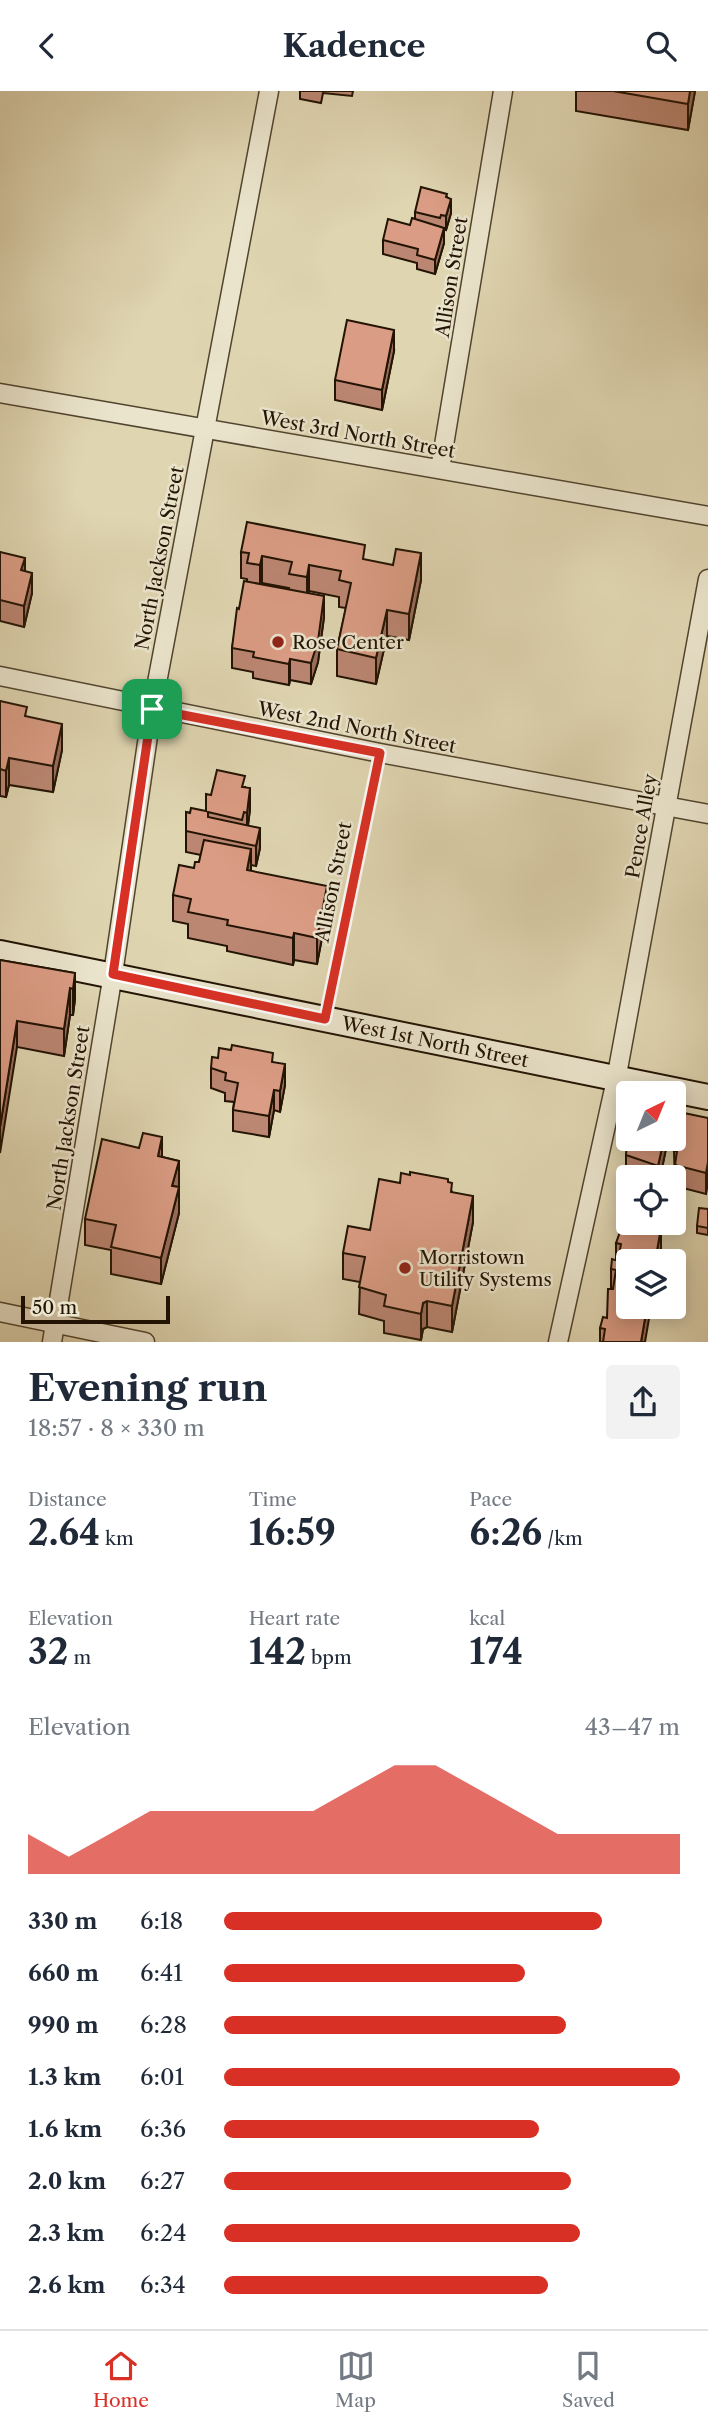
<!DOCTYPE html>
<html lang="en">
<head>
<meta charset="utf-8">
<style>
	:root { --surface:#fff; --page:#f2f2f3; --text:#1f2937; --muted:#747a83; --line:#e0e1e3; --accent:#d93025 }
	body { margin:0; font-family:"Libre Caslon Text",serif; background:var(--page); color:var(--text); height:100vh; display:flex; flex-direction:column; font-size:26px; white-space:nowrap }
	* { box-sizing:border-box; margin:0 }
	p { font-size:23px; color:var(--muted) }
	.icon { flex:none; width:38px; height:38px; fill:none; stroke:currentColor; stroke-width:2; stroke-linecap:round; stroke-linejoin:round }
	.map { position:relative; height:1251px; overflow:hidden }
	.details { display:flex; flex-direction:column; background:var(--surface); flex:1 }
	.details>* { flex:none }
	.needle { width:46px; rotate:43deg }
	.buttons { position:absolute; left:616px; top:990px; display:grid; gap:14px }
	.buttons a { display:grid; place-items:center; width:70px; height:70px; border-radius:7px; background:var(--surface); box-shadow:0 4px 18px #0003; font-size:35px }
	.scale { position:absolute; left:21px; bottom:18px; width:149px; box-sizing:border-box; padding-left:7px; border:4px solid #221303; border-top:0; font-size:19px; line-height:24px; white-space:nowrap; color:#221303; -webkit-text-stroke:5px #eae4cc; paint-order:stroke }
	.pin { position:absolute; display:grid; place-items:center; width:60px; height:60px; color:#fff; margin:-30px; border-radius:14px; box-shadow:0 4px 10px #0006 }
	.round { display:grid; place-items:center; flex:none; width:74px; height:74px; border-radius:7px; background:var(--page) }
	.overview { display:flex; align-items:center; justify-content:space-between; height:119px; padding:0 28px }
	h1 { font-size:38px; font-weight:800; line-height:52px }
	.metrics { display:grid; grid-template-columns:repeat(3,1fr); gap:10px; height:119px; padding:7px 28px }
	.metrics div { display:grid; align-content:center }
	.metrics b { font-size:35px; font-weight:800 }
	.metrics small { font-size:19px; font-weight:400 }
	.metrics p { font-size:19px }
	.chart { height:196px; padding:14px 28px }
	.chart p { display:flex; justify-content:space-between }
	.chart svg { width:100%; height:126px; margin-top:7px; fill:var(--accent); opacity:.7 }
	ul { padding:0 28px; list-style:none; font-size:23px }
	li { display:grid; grid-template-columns:112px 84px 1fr; align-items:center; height:52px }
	li i { height:18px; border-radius:9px; background:var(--accent) }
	header { display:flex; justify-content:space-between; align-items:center; height:91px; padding:0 28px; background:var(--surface); font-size:32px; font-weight:800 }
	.tabs { display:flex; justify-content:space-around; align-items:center; height:98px; border-top:2px solid var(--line); background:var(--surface); font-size:19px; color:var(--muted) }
	.tabs a { display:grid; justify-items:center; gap:4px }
	.tabs .current { color:var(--accent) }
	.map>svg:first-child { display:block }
</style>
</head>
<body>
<header><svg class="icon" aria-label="back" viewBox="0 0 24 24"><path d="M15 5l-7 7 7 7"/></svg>Kadence<svg class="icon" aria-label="search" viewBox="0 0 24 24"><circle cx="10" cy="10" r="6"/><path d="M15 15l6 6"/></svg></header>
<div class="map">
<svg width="708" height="1251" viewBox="0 0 708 1251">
	<rect width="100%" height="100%" fill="#dfd5b1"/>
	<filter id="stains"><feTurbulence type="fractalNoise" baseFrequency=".00286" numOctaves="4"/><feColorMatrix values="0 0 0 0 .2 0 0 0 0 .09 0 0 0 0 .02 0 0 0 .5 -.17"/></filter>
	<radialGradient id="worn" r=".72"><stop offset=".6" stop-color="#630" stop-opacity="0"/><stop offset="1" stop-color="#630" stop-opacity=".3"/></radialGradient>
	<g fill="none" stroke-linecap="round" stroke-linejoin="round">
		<g stroke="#51442e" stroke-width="12">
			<polyline id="lane" points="325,928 380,662"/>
		</g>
		<g stroke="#51442e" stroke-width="21">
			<g id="street">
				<polyline points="0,302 708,425"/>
				<polyline points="440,378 503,0"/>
				<polyline points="0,585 380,662 708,723"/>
				<polyline points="0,1221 145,1251"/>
				<polyline points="52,1251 113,883 152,618 269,0"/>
				<polyline points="558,1251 616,989 708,488"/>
			</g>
		</g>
		<g stroke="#221303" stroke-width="28">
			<g id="secondary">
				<path id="s1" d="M0,862L708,1006"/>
			</g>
		</g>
		<use href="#lane" stroke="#eae4cc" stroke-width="9"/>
		<use href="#street" stroke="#eae4cc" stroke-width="18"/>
		<use href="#secondary" stroke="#eae4cc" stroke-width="24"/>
	</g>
	<g fill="#bb8672" stroke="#221303" stroke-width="2" fill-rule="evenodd">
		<polygon points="300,0 353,0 352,5 323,2 321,12 300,8"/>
		<polygon points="576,0 695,0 688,39 576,20"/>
		<polygon points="447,106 451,122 446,139 444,138 444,152 435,183 417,178 417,172 383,163 383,149 410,134 415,128 415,121"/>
		<polygon points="394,260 382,319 335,309 335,289"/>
		<polygon points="0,461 25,480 32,502 24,536 0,530"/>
		<path d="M241,461L365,469L421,489L409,549L387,545L376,593L337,585V558L346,517L339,516V506L309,500V502L324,526L318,571L311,593L290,589L289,594L253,587V581L232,577V557L239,518L247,491V488L241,487ZM262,492L289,497V499L262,494Z"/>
		<polygon points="0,610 27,626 62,659 53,701 9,694 6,706 0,705"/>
		<polygon points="245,696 250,718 248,734 260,757 256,775 251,774 251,780 327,821 317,873 294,869 293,874 227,860 227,855 188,847 188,833 173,830 173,804 199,771 201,764 186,761 186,721 190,722 206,720 211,704"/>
		<polygon points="0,869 75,882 75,908 73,924 70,924 64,965 17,956"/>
		<polygon points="273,971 285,994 280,1021 274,1019 269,1046 233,1040 233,1019 234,1011 225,1010 225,1002 211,997 211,977"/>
		<polygon points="708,1027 706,1103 675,1095 674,1060"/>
		<polygon points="668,1048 660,1087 631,1087 626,1085 626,1064"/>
		<polygon points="162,1066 179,1070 179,1122 161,1193 111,1183 111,1159 85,1154 85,1128"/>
		<polygon points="448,1091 452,1101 473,1131 452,1241 427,1236 423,1238 421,1249 384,1242 384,1230 359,1223 360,1191 343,1188 343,1162 370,1139 400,1092"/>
		<polygon points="708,1118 708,1144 697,1142 697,1135"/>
		<polygon points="616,1152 661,1157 659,1171 628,1171 645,1251 600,1251 600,1237 607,1227 611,1198 611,1178 616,1169"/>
	</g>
	<g fill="#996d5c" stroke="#221303" stroke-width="2">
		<polygon points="690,0 695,0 688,39 688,13"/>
		<polygon points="451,108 451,122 446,139 446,125"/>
		<polygon points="444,137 444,152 435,183 435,169"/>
		<polygon points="394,239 394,260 382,319 382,299"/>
		<polygon points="421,462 421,489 409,549 409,523"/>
		<polygon points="262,465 262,492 260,501 260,474"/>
		<polygon points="25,467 25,487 21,479"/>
		<polygon points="309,474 309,500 307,512 307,486"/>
		<polygon points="32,482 32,502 24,536 24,515"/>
		<polygon points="324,505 324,526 318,571 311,593 311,572"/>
		<polygon points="387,519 387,545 376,593 376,567"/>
		<polygon points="290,568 290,589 289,594 289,573"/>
		<polygon points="62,633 62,659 53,701 53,675"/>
		<polygon points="9,667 9,694 6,706 6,680"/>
		<polygon points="250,697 250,718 247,743 247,722"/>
		<polygon points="260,737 260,757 256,775 256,755"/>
		<polygon points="251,758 251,785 247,779"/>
		<polygon points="327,795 327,821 317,873 317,847"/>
		<polygon points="294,842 294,869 293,874 293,847"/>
		<polygon points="75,882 75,908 73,924 73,898"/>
		<polygon points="70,897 70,924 64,965 64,938"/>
		<polygon points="17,930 17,956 0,1062 0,1036"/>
		<polygon points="285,973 285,994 280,1021 280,1000"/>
		<polygon points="274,999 274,1019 269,1046 269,1025"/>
		<polygon points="162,1046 162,1072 158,1065"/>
		<polygon points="664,1048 668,1048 660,1087 658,1087 658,1075"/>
		<polygon points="179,1070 179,1096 172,1095"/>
		<polygon points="708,1071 708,1092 706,1103 706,1082"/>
		<polygon points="179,1096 179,1122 161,1193 161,1167"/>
		<polygon points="473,1105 473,1131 452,1241 452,1215"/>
		<polygon points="661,1137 661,1157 659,1171 655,1171"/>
		<polygon points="427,1210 427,1236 423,1238 421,1249 421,1223 423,1212"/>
		<polygon points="647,1216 651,1216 645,1251 641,1251"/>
	</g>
	<g fill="#da9c84" stroke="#221303" stroke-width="2">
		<polygon points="613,0 690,0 688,13"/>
		<polygon points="421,96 447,103 446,106 451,108 446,125 441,124 440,127 415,121"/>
		<polygon points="412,127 444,137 435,169 417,164 418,158 383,149 388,128 410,134"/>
		<polygon points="347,229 394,239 382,299 335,289"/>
		<polygon points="247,431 365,454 363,468 393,474 396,458 421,462 409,523 387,519 376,567 337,558 351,492 339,489 341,480 309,474 307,486 289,483 292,471 262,465 260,474 247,472 249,462 241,461"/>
		<polygon points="0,461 25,467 21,479 32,482 24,515 0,509"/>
		<polygon points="244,490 324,505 318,550 311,572 290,568 289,573 253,566 254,561 232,557 237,517 239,518"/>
		<polygon points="0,610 27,616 25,625 62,633 53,675 9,667 6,680 0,678"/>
		<polygon points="217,679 245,685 242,696 250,697 247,722 244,721 242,729 208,721 208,726 260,737 256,755 186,740 186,721 190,722 191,717 206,720 206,703 211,704"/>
		<polygon points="204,749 251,758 247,779 327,795 317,847 294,842 293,847 227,834 228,829 188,821 191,808 173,804 179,774 194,777 195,771 199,771"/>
		<polygon points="0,869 75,882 73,898 70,897 64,938 17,930 0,1036"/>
		<polygon points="232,954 273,962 272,971 285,973 280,1000 274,999 269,1025 233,1019 238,992 225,989 226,982 211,977 212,966 218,967 219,957 231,959"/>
		<polygon points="684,1022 708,1027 708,1071 706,1082 675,1074 677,1060 674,1060"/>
		<polygon points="628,1037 628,1048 664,1048 658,1075 626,1064"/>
		<polygon points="143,1042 162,1046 158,1065 179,1070 172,1095 179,1096 161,1167 111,1156 116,1134 85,1128 102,1048 139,1057"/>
		<polygon points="410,1081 448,1088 448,1091 452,1092 451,1101 473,1105 452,1215 427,1210 423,1212 421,1223 384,1215 386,1204 359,1196 365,1166 343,1162 348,1135 370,1139 379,1088 400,1092 401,1082 410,1084"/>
		<polygon points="699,1117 708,1118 708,1137 697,1135"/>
		<polygon points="624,1130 628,1131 628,1132 637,1132 661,1137 655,1171 628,1171 628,1216 647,1216 641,1251 603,1251 605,1238 600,1237 603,1226 607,1227 608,1198 613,1198 616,1179 611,1178 612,1168 618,1170 621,1153 616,1152"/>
	</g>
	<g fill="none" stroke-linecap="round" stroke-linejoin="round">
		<g stroke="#fff" stroke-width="14">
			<polygon id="route" points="152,618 380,662 325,928 113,883"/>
		</g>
		<use href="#route" stroke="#d93025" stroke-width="9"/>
	</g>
	<g fill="#8f2418" stroke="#eae4cc" stroke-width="2.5">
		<circle cx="278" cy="551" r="7"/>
		<circle cx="405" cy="1177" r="7"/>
	</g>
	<g text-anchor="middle" stroke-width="5" stroke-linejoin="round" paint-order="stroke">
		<g font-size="19" fill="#221303" stroke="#eae4cc">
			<text transform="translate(451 186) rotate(-81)" y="7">Allison Street</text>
			<text transform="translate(358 343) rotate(10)" y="7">West 3rd North Street</text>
			<text transform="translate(159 467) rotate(-79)" y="7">North Jackson Street</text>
			<text transform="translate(357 636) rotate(11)" y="7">West 2nd North Street</text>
			<text transform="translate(641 735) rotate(-80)" y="7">Pence Alley</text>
			<text transform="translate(333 791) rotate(-79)" y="7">Allison Street</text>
			<text dy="7" stroke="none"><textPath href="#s1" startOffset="444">West 1st North Street</textPath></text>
			<text transform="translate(68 1027) rotate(-81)" y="7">North Jackson Street</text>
		</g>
		<g font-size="19" fill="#221303" stroke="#eae4cc" text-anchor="start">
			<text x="292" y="558">Rose Center</text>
			<text x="419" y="1173">Morristown<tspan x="419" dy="22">Utility Systems</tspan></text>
		</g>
	</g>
	<rect width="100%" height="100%" filter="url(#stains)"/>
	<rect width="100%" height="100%" fill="url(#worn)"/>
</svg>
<div class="buttons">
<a><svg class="needle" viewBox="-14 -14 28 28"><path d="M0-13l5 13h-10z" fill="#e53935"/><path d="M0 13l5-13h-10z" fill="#747a83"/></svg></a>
<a><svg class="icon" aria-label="locate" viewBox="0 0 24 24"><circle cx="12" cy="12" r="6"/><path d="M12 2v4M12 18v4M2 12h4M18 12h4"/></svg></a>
<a><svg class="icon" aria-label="layers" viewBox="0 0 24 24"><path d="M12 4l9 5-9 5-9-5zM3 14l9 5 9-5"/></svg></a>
</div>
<div class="scale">50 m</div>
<div class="pin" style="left:152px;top:618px;background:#1e9e55"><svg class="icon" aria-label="arrive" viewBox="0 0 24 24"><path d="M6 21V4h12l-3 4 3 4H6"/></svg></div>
</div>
<section class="details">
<div class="overview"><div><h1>Evening run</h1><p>18:57 · 8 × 330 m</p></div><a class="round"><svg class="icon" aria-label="share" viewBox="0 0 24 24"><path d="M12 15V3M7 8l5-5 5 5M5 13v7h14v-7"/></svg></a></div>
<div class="metrics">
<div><p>Distance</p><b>2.64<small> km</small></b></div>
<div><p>Time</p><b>16:59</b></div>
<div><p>Pace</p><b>6:26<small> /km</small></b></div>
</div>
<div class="metrics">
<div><p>Elevation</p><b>32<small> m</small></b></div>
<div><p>Heart rate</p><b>142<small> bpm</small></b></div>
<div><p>kcal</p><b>174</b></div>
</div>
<div class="chart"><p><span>Elevation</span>43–47 m</p>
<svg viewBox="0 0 160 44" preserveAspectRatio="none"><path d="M0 44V30L10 38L20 30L30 22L40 22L50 22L60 22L70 22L80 14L90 6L100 6L110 14L120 22L130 30L140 30L150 30L160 30V44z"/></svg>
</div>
<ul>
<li><b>330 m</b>6:18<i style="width:83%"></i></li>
<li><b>660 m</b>6:41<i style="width:66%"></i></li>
<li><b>990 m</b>6:28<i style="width:75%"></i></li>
<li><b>1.3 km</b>6:01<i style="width:100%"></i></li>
<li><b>1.6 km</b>6:36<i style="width:69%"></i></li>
<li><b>2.0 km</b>6:27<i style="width:76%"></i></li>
<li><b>2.3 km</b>6:24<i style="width:78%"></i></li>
<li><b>2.6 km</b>6:34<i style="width:71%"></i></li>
</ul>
</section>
<nav class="tabs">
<a class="current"><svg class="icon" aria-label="home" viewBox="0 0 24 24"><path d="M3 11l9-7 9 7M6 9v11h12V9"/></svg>Home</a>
<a><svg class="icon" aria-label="map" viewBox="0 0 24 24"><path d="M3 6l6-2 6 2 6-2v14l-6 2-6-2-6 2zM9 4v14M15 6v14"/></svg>Map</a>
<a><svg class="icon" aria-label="saved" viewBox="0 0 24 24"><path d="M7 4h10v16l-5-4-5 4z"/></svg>Saved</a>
</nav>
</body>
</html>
